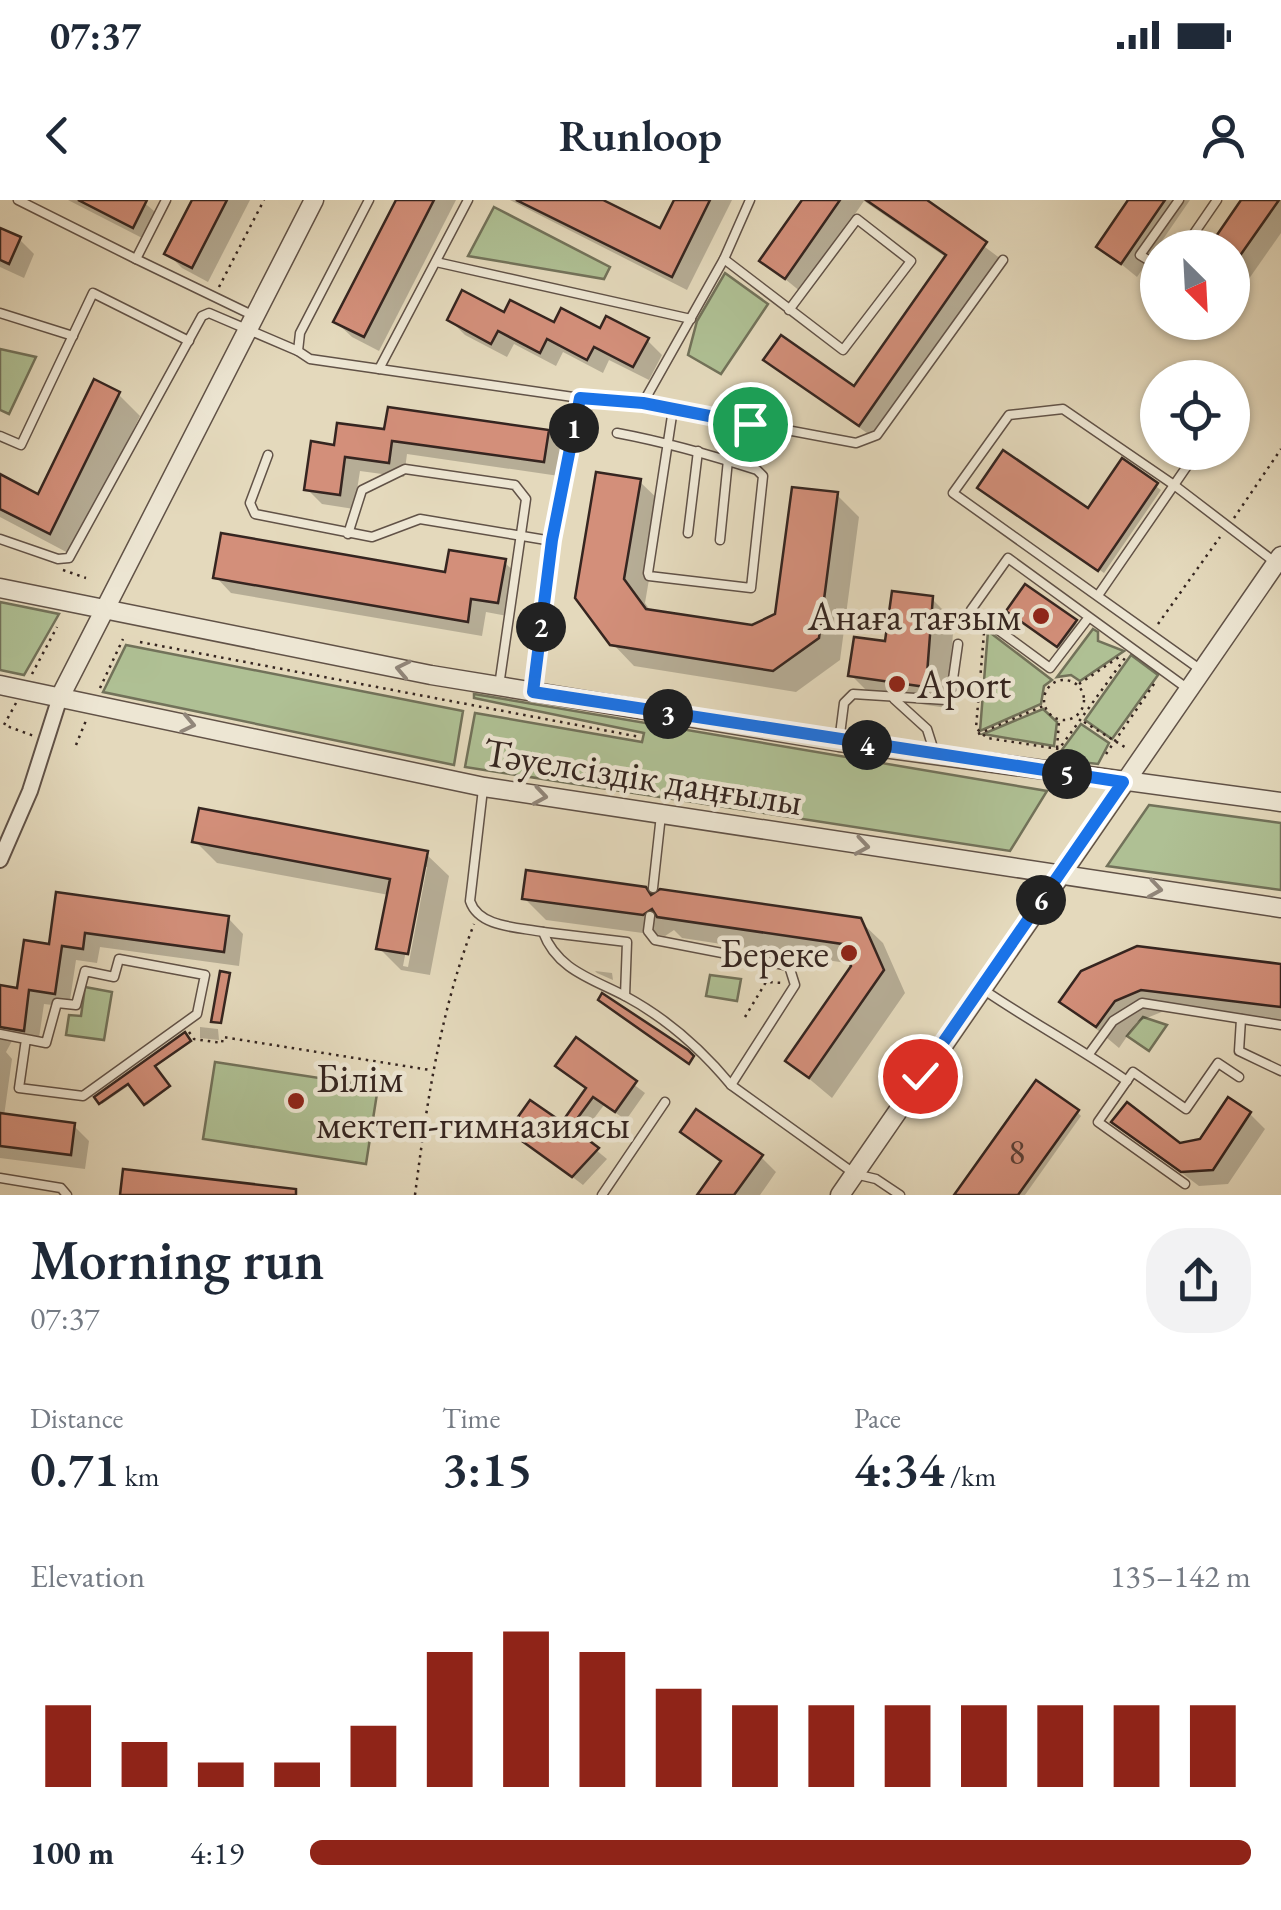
<!DOCTYPE html>
<html lang="en">
<head>
<meta charset="utf-8">
<style>
	:root { --surface:#fff; --page:#f2f2f3; --text:#1f2937; --muted:#747a83; --accent:#8f2418 }
	body { margin:0; font-family:"EB Garamond",serif; background:var(--page); color:var(--text); height:100vh; display:flex; flex-direction:column; font-size:38px; white-space:nowrap }
	* { box-sizing:border-box; margin:0 }
	p { font-size:32px; color:var(--muted) }
	.icon { flex:none; width:55px; height:55px; fill:none; stroke:currentColor; stroke-width:2; stroke-linecap:round; stroke-linejoin:round }
	.map { position:relative; height:995px; overflow:hidden }
	.side { display:flex; flex-direction:column; background:var(--surface); flex:1 }
	.side>* { flex:none }
	.needle { width:65px; rotate:156deg }
	.fabs { position:absolute; left:1140px; top:30px; display:grid; gap:20px }
	.fabs a { display:grid; place-items:center; width:110px; height:110px; border-radius:50%; background:var(--surface); box-shadow:0 2px 8px #0004; font-size:50px }
	.pin { position:absolute; display:grid; place-items:center; width:85px; height:85px; color:#fff; margin:-42px; border:5px solid #fff; border-radius:50%; box-shadow:0 2px 10px #0007 }
	.km { position:absolute; width:50px; height:50px; margin:-25px; border-radius:50%; background:#222; color:#fff; font-size:28px; line-height:50px; text-align:center }
	.round { display:grid; place-items:center; flex:none; width:105px; height:105px; border-radius:40px; background:var(--page) }
	.head { display:flex; align-items:center; justify-content:space-between; height:170px; padding:0 30px }
	h1 { font-size:55px; font-weight:600; line-height:75px }
	.metrics { display:grid; grid-template-columns:repeat(3,1fr); gap:15px; height:170px; padding:10px 30px }
	.metrics div { display:grid; align-content:center }
	.metrics b { font-size:50px; font-weight:600 }
	.metrics small { font-size:28px; font-weight:400 }
	.metrics p { font-size:28px }
	.chart { height:280px; padding:20px 30px }
	.chart p { display:flex; justify-content:space-between }
	.chart svg { width:100%; height:180px; margin-top:10px; stroke:var(--accent); stroke-width:6 }
	ul { padding:0 30px; list-style:none; font-size:32px }
	li { display:grid; grid-template-columns:160px 120px 1fr; align-items:center; height:75px }
	li i { height:25px; border-radius:12px; background:var(--accent) }
	.status { display:flex; justify-content:space-between; align-items:center; height:70px; padding:0 50px; background:var(--surface); direction:ltr }
	.status svg { height:28px; fill:currentColor }
	header { display:flex; justify-content:space-between; align-items:center; height:130px; padding:0 30px; background:var(--surface); font-size:45px; font-weight:600 }
	.map>svg:first-child { display:block }
</style>
</head>
<body>
<div class="status"><b>07:37</b><svg viewBox="0 0 49 12"><path d="M0 12V9h3v3zM5 12V6h3v6zM10 12V3h3v9zM15 12V0h3v12zM26 1h20v11H26zM47 4h2v5h-2z"/></svg></div>
<header><svg class="icon" aria-label="back" viewBox="0 0 24 24"><path d="M15 5l-7 7 7 7"/></svg>Runloop<svg class="icon" aria-label="person" viewBox="0 0 24 24"><circle cx="12" cy="8" r="4"/><path d="M4 21q1-7 8-7t8 7"/></svg></header>
<div class="map">
<svg width="1281" height="995" viewBox="0 0 1281 995">
	<rect width="100%" height="100%" fill="#e4d9bc"/>
	<filter id="stains"><feTurbulence type="fractalNoise" baseFrequency=".002" numOctaves="4"/><feColorMatrix values="0 0 0 0 .2 0 0 0 0 .09 0 0 0 0 .02 0 0 0 .5 -.17"/></filter>
	<radialGradient id="worn" r=".72"><stop offset=".6" stop-color="#630" stop-opacity="0"/><stop offset="1" stop-color="#630" stop-opacity=".3"/></radialGradient>
	<g fill="#afc094" stroke="#72725a" stroke-width="2.5">
		<polygon points="494,7 610,67 604,79 468,56"/>
		<polygon points="725,73 768,104 721,174 688,155 697,121"/>
		<polygon points="0,149 36,157 9,214 0,210"/>
		<polygon points="0,402 59,414 24,475 0,470"/>
		<polygon points="1093,429 1098,432 1098,441 1124,451 1080,481 1071,475 1057,477"/>
		<polygon points="988,431 1052,480 1044,486 1041,504 980,531"/>
		<polygon points="126,445 463,511 454,565 103,492"/>
		<polygon points="1131,455 1158,475 1112,539 1085,520"/>
		<polygon points="474,494 1047,591 1010,651 465,567 475,513 642,542 644,533 474,498"/>
		<polygon points="1043,509 1057,522 1054,546 983,534"/>
		<polygon points="1081,524 1109,543 1098,564 1072,561 1061,551"/>
		<polygon points="1149,605 1281,623 1281,690 1107,666"/>
		<polygon points="710,775 741,779 737,801 706,796"/>
		<polygon points="85,787 112,792 104,840 66,835 69,815 81,816"/>
		<polygon points="1143,817 1167,825 1149,851 1127,836"/>
		<polygon points="215,862 378,887 366,964 203,939"/>
	</g>
	<g fill="#0003" fill-rule="evenodd">
		<polygon points="68,0 141,0 161,17 148,41"/>
		<polygon points="195,0 250,0 208,82 182,68 167,53"/>
		<polygon points="399,0 456,0 379,151 352,137 336,122"/>
		<polygon points="510,0 597,0 661,31 677,0 732,0 687,90"/>
		<polygon points="805,0 922,0 1001,59 875,239 766,159 855,189 947,58 864,1 801,92 763,61"/>
		<polygon points="1131,0 1190,0 1137,77 1099,46"/>
		<polygon points="1244,0 1281,0 1281,33 1232,103 1232,48"/>
		<polygon points="0,31 19,39 34,54 24,78 0,67"/>
		<polygon points="505,115 647,140 662,155 649,180 609,160 603,173 563,152 556,166 514,144 507,157 465,135 450,120"/>
		<polygon points="1200,122 1219,122 1213,132"/>
		<polygon points="118,194 140,216 72,355 0,317 0,277 40,297"/>
		<polygon points="387,232 548,232 563,247 559,276 407,254 404,277 360,271 354,309 322,304 307,289 336,247"/>
		<polygon points="1123,262 1161,290 1104,373 984,292 1089,311"/>
		<polygon points="639,281 662,303 645,403 652,413 753,428 777,415 837,295 859,317 840,460 796,492 634,466 612,443"/>
		<polygon points="504,362 520,377 512,417 486,412 482,436 231,393 216,377 447,374"/>
		<polygon points="932,399 954,421 947,508 873,497 851,475"/>
		<polygon points="1013,415 1075,422 1079,426 1062,449"/>
		<path d="M195,641L426,654L449,676L430,775L401,770L379,748L389,695L217,663ZM422,667H427L408,767L403,766Z"/>
		<polygon points="58,695 228,718 243,734 239,766 100,747 97,763 76,760 69,807 44,804 38,845 12,841 6,852 12,859 4,916 74,926 89,941 85,969 0,958 0,788 19,791 51,746"/>
		<polygon points="653,697 860,721 883,743 905,793 832,898 788,861 853,764 682,738 674,730 665,736 546,720 524,698"/>
		<polygon points="1281,766 1281,825 1164,811 1137,822 1119,848 1063,801"/>
		<polygon points="595,771 612,773 613,780 597,773"/>
		<polygon points="200,827 218,829 219,840 200,838"/>
		<polygon points="184,835 190,843 154,868 169,888 147,905 131,884 102,904 98,898"/>
		<polygon points="576,841 645,893 626,920 604,905 580,937 607,959 583,985 511,930 562,926 588,890"/>
		<polygon points="1077,912 1081,916 1025,995 957,995"/>
		<polygon points="1250,914 1265,929 1228,984 1199,986 1115,922 1179,946 1201,941"/>
		<polygon points="683,932 761,957 776,972 760,995 700,995 722,964"/>
	</g>
	<g fill="#d38f7a" stroke="#352520" stroke-width="2.5">
		<polygon points="78,0 147,0 133,28"/>
		<polygon points="192,0 227,0 192,68 164,54"/>
		<polygon points="396,0 434,0 364,137 333,122"/>
		<polygon points="516,0 603,0 660,28 674,0 710,0 672,77"/>
		<polygon points="802,0 840,0 785,79 759,61"/>
		<polygon points="866,0 927,0 987,42 859,226 763,160 781,135 854,186 946,55"/>
		<polygon points="1128,0 1165,0 1121,64 1096,47"/>
		<polygon points="1241,0 1279,0 1232,67 1232,48 1208,48"/>
		<polygon points="0,28 21,37 9,64 0,60"/>
		<polygon points="462,90 504,112 510,100 554,122 561,108 600,128 606,116 649,138 633,167 594,147 587,160 547,139 540,153 498,131 491,144 447,120"/>
		<polygon points="94,179 120,192 50,334 0,309 0,274 38,294"/>
		<polygon points="388,207 549,230 544,262 392,241 389,263 345,257 340,295 304,290 311,241 334,245 337,223 384,229"/>
		<polygon points="1003,250 1088,308 1122,258 1158,283 1098,371 977,288"/>
		<polygon points="596,272 641,279 624,379 646,409 752,425 775,414 792,287 838,292 819,438 773,471 610,445 575,398"/>
		<polygon points="221,333 445,372 449,350 506,359 498,403 471,399 468,422 213,378"/>
		<polygon points="1025,384 1077,420 1057,447 1006,411"/>
		<polygon points="892,391 933,396 926,487 848,476 854,437 885,441"/>
		<polygon points="199,608 428,651 408,754 376,749 390,679 192,642"/>
		<polygon points="526,670 646,687 651,695 660,689 861,718 884,770 809,878 785,861 851,766 842,744 657,717 652,709 643,715 522,699"/>
		<polygon points="56,692 229,716 224,752 85,733 83,749 62,746 55,794 29,790 24,831 0,827 0,785 17,788 24,740 49,744"/>
		<polygon points="1137,746 1281,764 1281,807 1141,790 1115,801 1096,827 1059,802 1081,771"/>
		<polygon points="220,771 230,773 221,823 211,822"/>
		<polygon points="602,793 688,850 694,856 689,864 598,800"/>
		<polygon points="185,832 191,841 155,866 170,886 144,905 128,884 99,904 94,897"/>
		<polygon points="576,837 637,881 615,912 593,897 571,927 599,948 572,977 508,931 530,900 562,922 586,888 555,866"/>
		<polygon points="1036,880 1079,910 1018,995 954,995"/>
		<polygon points="1228,897 1251,912 1213,970 1181,972 1111,922 1127,902 1180,943 1200,939"/>
		<polygon points="696,909 763,955 734,995 697,995 721,961 680,932"/>
		<polygon points="0,913 75,923 71,955 0,946"/>
		<polygon points="123,969 296,989 296,995 120,995"/>
	</g>
	<g fill="none" stroke-linecap="round" stroke-linejoin="round">
		<g stroke="#615247" stroke-width="11">
			<g id="service">
				<polyline points="18,0 136,59"/>
				<polyline points="166,0 136,59 252,115"/>
				<polyline points="369,0 300,133 298,151 310,159 580,198 643,203 856,243 877,235 1003,60"/>
				<polyline points="1184,48 1217,0"/>
				<polyline points="724,59 843,150 911,61 857,19 789,110"/>
				<polyline points="436,62 691,119"/>
				<polyline points="1158,66 1140,55 1179,0"/>
				<polyline points="0,113 73,136"/>
				<polyline points="379,169 468,0"/>
				<polyline points="643,203 724,59 750,0"/>
				<path d="M617,233C665,242 711,255 757,270L763,276L751,388L649,376L648,373L673,209"/>
				<polyline points="0,236 21,245 93,93 189,141"/>
				<polyline points="268,255 250,303 255,314 372,337 420,319 552,341"/>
				<polyline points="688,333 698,251"/>
				<polyline points="348,334 362,290 405,269 515,285 526,299 499,486"/>
				<polyline points="0,339 58,359 69,358 202,116 209,113 298,151"/>
				<polyline points="720,340 728,260"/>
				<polyline points="1099,394 1194,256"/>
				<polyline points="1089,417 1050,468 971,410 1008,358 1188,489"/>
				<polyline points="1201,470 953,293 1009,215 1063,209 1174,285 1276,363"/>
				<polyline points="534,490 552,341 580,198"/>
				<polyline points="894,499 927,529 935,554"/>
				<polyline points="839,542 844,503 853,494 946,500 951,493 958,444"/>
				<path d="M483,589L470,701C479,728 519,727 543,732C557,770 593,779 625,796C666,818 702,850 731,885"/>
				<polyline points="653,688 661,615"/>
				<polyline points="650,716 648,731 655,740 789,766 795,785 731,885 855,974 876,979 900,995"/>
				<polyline points="543,732 627,742 625,796"/>
				<path d="M984,790C1031,822 1080,848 1127,881"/>
				<polyline points="1241,819 1239,851 1281,871"/>
				<polyline points="0,834 46,843 57,803 76,805 85,771 114,777 119,759 205,775 197,814 83,896 19,888 26,839"/>
				<polyline points="1089,854 1113,821 1142,803 1281,825"/>
				<polyline points="0,978 61,988 67,995"/>
				<polyline points="1185,984 1098,922 1133,872 1186,909 1218,863 1239,877"/>
				<polyline points="602,995 665,902"/>
			</g>
		</g>
		<g stroke="#615247" stroke-width="18">
			<polyline id="minor" points="0,660 30,591 60,497"/>
		</g>
		<g stroke="#615247" stroke-width="21">
			<g id="tertiary">
				<polyline points="0,388 431,475 839,542 1281,602"/>
				<polyline points="0,485 484,587 1281,708"/>
				<polyline points="60,497 314,0"/>
				<polyline points="840,995 1281,356"/>
			</g>
		</g>
		<g stroke="#352520" stroke-width="2.5" stroke-dasharray="2.5 5" stroke-linecap="butt">
			<polyline points="219,87 264,0"/>
			<polyline points="1234,318 1281,249"/>
			<polyline points="63,370 86,378"/>
			<polyline points="1158,424 1220,337"/>
			<polyline points="984,433 976,528 987,538 1059,549 1125,458"/>
			<polyline points="140,442 640,537"/>
			<polyline points="32,474 57,427"/>
			<circle cx="1064" cy="500" r="20"/>
			<polyline points="1079,484 1122,455"/>
			<polyline points="100,488 123,439"/>
			<polyline points="16,503 4,525 34,536"/>
			<polyline points="1084,522 1128,549"/>
			<polyline points="978,534 1043,506"/>
			<polyline points="76,545 87,518"/>
			<polyline points="1057,548 1059,521"/>
			<polyline points="1106,554 1156,481"/>
			<polyline points="745,817 766,782 784,783"/>
			<polyline points="189,832 194,839 222,843 223,837 430,870"/>
			<path d="M415,995C427,901 440,812 474,724"/>
		</g>
		<use href="#service" stroke="#ede6d3" stroke-width="8"/>
		<use href="#minor" stroke="#ede6d3" stroke-width="14"/>
		<use href="#tertiary" stroke="#ede6d3" stroke-width="18"/>
	</g>
	<defs><path id="oneway-chevron" d="M-2-3.5L2.5 0L-2 3.5" fill="none" stroke-width="1.6" stroke-linecap="round" stroke-linejoin="round" transform="scale(2.5)"/></defs>
	<g stroke="#91867a">
		<use href="#oneway-chevron" transform="translate(403 469) rotate(-168)"/>
		<use href="#oneway-chevron" transform="translate(188 524) rotate(12)"/>
		<use href="#oneway-chevron" transform="translate(540 596) rotate(9)"/>
		<use href="#oneway-chevron" transform="translate(862 646) rotate(9)"/>
		<use href="#oneway-chevron" transform="translate(1155 689) rotate(9)"/>
	</g>
	<g fill="none" stroke-linecap="round" stroke-linejoin="round">
		<g stroke="#fff" stroke-width="20">
			<polyline id="route" points="750,224 643,203 580,198 552,340 533,492 1123,582 920,876"/>
		</g>
		<use href="#route" stroke="#1a73e8" stroke-width="12"/>
	</g>
	<g fill="#8f2418" stroke="#ede6d3" stroke-width="4">
		<circle cx="1041" cy="416" r="10"/>
		<circle cx="897" cy="484" r="10"/>
		<circle cx="849" cy="753" r="10"/>
		<circle cx="296" cy="901" r="10"/>
	</g>
	<g text-anchor="middle" stroke-width="9" stroke-linejoin="round" paint-order="stroke">
		<g font-size="35" fill="#5c4036">
			<text x="1017" y="964">8</text>
		</g>
		<g font-size="40" fill="#352520" stroke="#ede6d3" text-anchor="end">
			<text x="1021" y="430">Анаға тағзым</text>
			<text x="917" y="498" text-anchor="start">Aport</text>
			<text x="829" y="767">Береке</text>
			<text x="316" y="892" text-anchor="start">Білім<tspan x="316" dy="46">мектеп-гимназиясы</tspan></text>
		</g>
		<g font-size="40" fill="#352520" stroke="#ede6d3">
			<text transform="translate(643 576) rotate(9)" y="14">Тәуелсіздік даңғылы</text>
		</g>
	</g>
	<rect width="100%" height="100%" filter="url(#stains)"/>
	<rect width="100%" height="100%" fill="url(#worn)"/>
</svg>
<div class="fabs">
<a><svg class="needle" viewBox="-14 -14 28 28"><path d="M0-13l5 13h-10z" fill="#e53935"/><path d="M0 13l5-13h-10z" fill="#747a83"/></svg></a>
<a><svg class="icon" aria-label="locate" viewBox="0 0 24 24"><circle cx="12" cy="12" r="6"/><path d="M12 2v4M12 18v4M2 12h4M18 12h4"/></svg></a>
</div>
<div class="pin" style="left:750px;top:224px;background:#1e9e55"><svg class="icon" aria-label="arrive" viewBox="0 0 24 24"><path d="M6 21V4h12l-3 4 3 4H6"/></svg></div>
<div class="pin" style="left:920px;top:876px;background:#d93025"><svg class="icon" aria-label="check" viewBox="0 0 24 24"><path d="M5 12l5 5 9-10"/></svg></div>
<b class="km" style="left:574px;top:228px">1</b>
<b class="km" style="left:541px;top:427px">2</b>
<b class="km" style="left:668px;top:514px">3</b>
<b class="km" style="left:867px;top:545px">4</b>
<b class="km" style="left:1067px;top:574px">5</b>
<b class="km" style="left:1041px;top:700px">6</b>
</div>
<section class="side">
<div class="head"><div><h1>Morning run</h1><p>07:37</p></div><a class="round"><svg class="icon" aria-label="share" viewBox="0 0 24 24"><path d="M12 15V3M7 8l5-5 5 5M5 13v7h14v-7"/></svg></a></div>
<div class="metrics">
<div><p>Distance</p><b>0.71<small> km</small></b></div>
<div><p>Time</p><b>3:15</b></div>
<div><p>Pace</p><b>4:34<small> /km</small></b></div>
</div>
<div class="chart"><p><span>Elevation</span>135–142 m</p>
<svg viewBox="0 0 160 44" preserveAspectRatio="none"><path d="M5 44V24M15 44V33M25 44V38M35 44V38M45 44V29M55 44V11M65 44V6M75 44V11M85 44V20M95 44V24M105 44V24M115 44V24M125 44V24M135 44V24M145 44V24M155 44V24"/></svg>
</div>
<ul>
<li><b>100 m</b>4:19<i style="width:100%"></i></li>
</ul>
</section>
</body>
</html>
